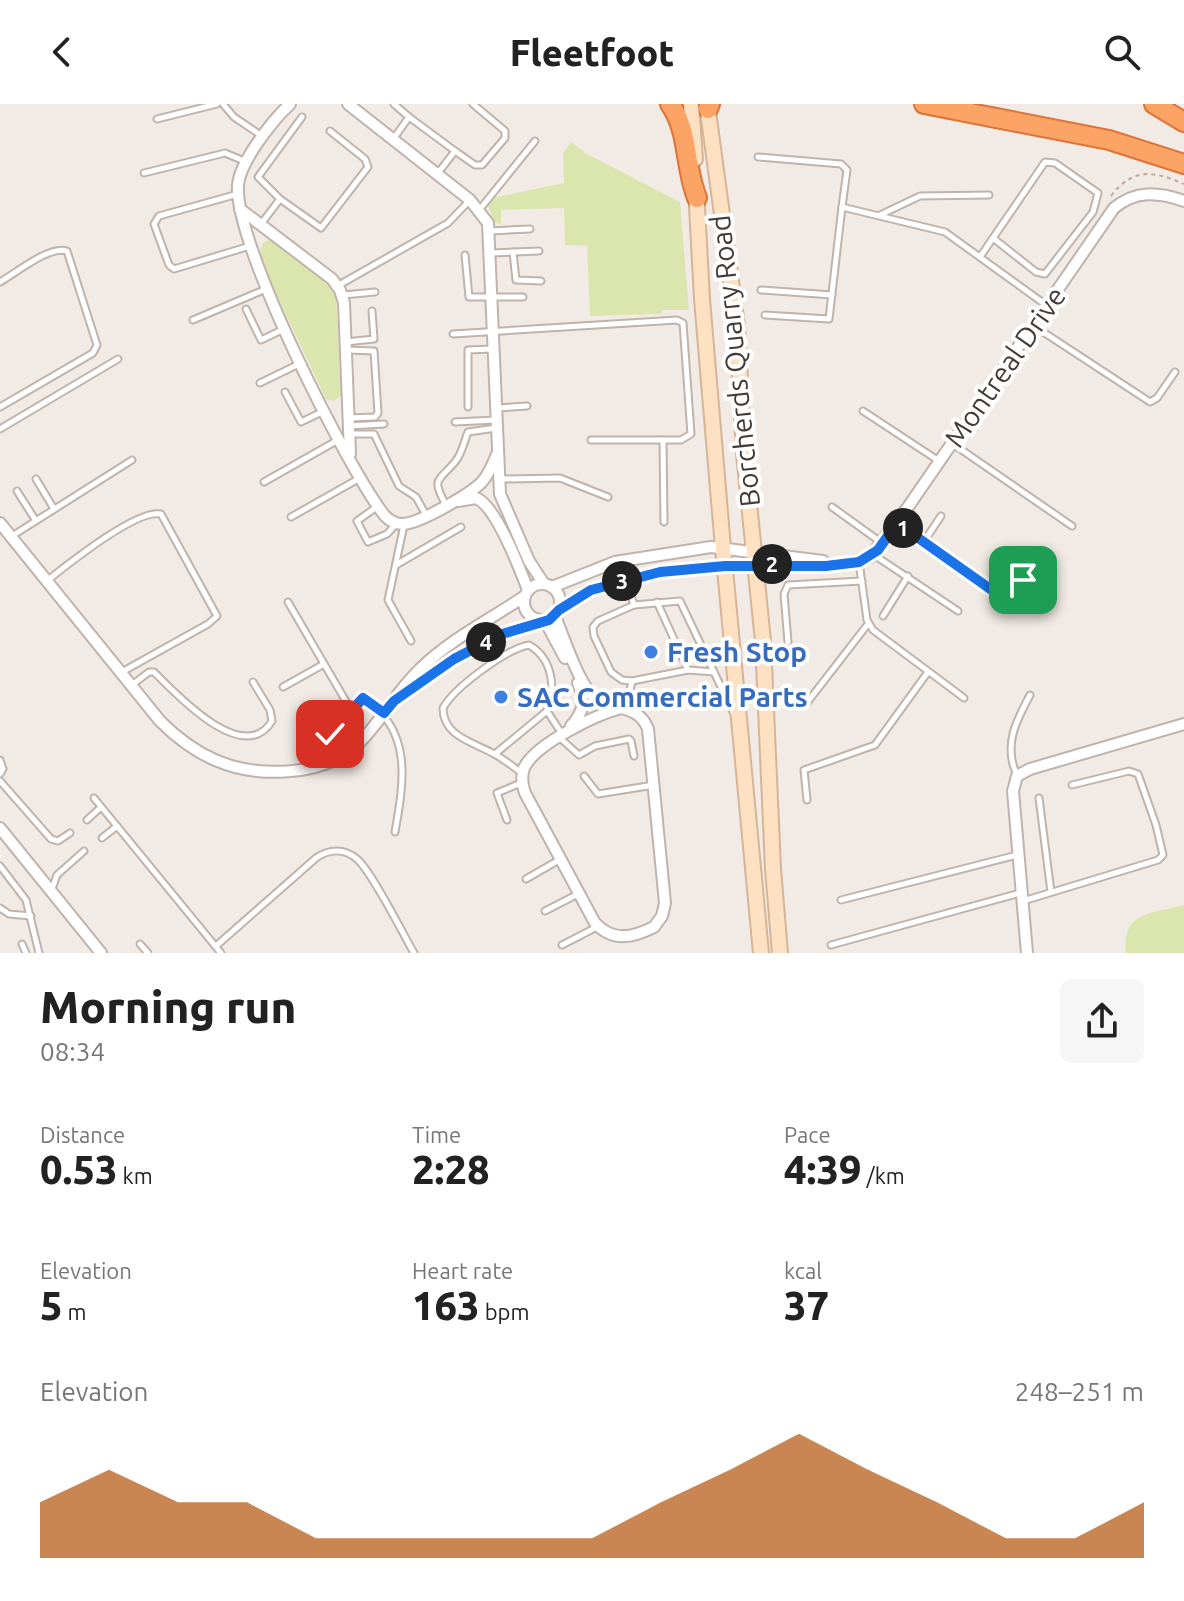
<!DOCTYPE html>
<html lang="en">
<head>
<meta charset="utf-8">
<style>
	:root { --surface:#fff; --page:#f6f6f6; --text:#222; --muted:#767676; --accent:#b45309 }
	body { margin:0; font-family:Ubuntu,sans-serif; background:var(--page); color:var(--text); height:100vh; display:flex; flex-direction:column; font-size:30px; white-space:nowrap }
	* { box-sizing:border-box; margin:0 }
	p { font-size:26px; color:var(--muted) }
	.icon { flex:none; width:44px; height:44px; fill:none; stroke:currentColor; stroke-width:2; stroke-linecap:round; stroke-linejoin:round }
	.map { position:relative; height:849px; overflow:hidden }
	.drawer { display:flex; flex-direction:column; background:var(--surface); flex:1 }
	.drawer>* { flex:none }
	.pin { position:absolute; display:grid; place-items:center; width:68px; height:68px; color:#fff; margin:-34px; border-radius:16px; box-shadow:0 4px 12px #0006 }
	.km { position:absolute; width:40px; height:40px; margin:-20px; border-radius:50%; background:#222; color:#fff; font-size:22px; line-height:40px; text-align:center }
	.round { display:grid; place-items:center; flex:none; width:84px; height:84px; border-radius:12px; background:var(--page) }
	.headline { display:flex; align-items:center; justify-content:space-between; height:136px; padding:0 40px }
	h1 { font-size:44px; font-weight:800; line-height:60px }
	.figures { display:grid; grid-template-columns:repeat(3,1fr); gap:12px; height:136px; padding:8px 40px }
	.figures div { display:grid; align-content:center }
	.figures b { font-size:40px; font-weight:800 }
	.figures small { font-size:22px; font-weight:400 }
	.figures p { font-size:22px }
	.chart { height:224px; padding:16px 40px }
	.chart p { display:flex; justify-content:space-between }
	.chart svg { width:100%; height:144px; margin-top:8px; fill:var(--accent); opacity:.7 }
	header { display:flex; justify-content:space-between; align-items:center; height:104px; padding:0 40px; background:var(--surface); font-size:36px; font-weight:800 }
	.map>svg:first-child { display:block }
</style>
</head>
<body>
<header><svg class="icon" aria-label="back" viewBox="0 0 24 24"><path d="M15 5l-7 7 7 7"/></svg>Fleetfoot<svg class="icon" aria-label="search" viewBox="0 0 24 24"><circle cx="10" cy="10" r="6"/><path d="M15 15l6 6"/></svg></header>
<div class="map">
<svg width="1184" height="849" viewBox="0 0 1184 849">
	<rect width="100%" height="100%" fill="#f2ebe5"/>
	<g fill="#dbe6ae">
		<polygon points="571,38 587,50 680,98 689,206 662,206 661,210 590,212 587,142 565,141 564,104 501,106 501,121 494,117 488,102 492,94 564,79 563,49"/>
		<polygon points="268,136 273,137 324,175 336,192 341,291 334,297 326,295 271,179 260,148 263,139"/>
		<path d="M1184,801V849H1126C1122,807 1151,810 1184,801Z"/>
	</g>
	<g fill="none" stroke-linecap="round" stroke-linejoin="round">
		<g stroke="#c0b3ab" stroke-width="9">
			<g id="lane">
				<polyline points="223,0 234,13 262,32"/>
				<polyline points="394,0 409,13"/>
				<polyline points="302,13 258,73 280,95 321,124 368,63 365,55 330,27"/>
				<polyline points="157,15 217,0"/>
				<polyline points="394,34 409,13 455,47 438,69"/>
				<polyline points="455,47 475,61 482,61 505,34 505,27 473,0"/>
				<polyline points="758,53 841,60 847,66 842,103"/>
				<polyline points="144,69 225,49 244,57"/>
				<polyline points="238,90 159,112 154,120 169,161 174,165 250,142"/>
				<polyline points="480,105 535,37"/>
				<polyline points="880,111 920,92 989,91"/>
				<polyline points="261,120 280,95"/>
				<polyline points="490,127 530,125"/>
				<polyline points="513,148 516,176 541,177"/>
				<polyline points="491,149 539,147"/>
				<polyline points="465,151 469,193 523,193"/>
				<polyline points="980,153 1045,58 1055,59 1098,89 1093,108 1045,170 1036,168 993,134"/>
				<path d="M0,178C16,169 50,141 67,147L97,241L93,249L0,303"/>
				<polyline points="339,181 448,119 470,96"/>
				<polyline points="761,186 832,191"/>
				<polyline points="343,191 375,188"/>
				<polyline points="246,205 261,236 284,225"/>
				<polyline points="765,211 829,215 842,103 945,128 1046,201"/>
				<polyline points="193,216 266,185"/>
				<polyline points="1034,222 1150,298 1157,294 1175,268"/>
				<polyline points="453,230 677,216 683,219 691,330 681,336 591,336"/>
				<polyline points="346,238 374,235 372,207"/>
				<polyline points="346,246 374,247 378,309 375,313 348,314"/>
				<polyline points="260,279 301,259"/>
				<polyline points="285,288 301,318 324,307"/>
				<polyline points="468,303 468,246 493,245"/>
				<polyline points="497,304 527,302"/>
				<polyline points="863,307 939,357"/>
				<polyline points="455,318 495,316"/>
				<polyline points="349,322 384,320"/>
				<polyline points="0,325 118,255"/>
				<polyline points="349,330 374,330 399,382 416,393 426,411"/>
				<polyline points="663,336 664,418"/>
				<polyline points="953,340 1072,422"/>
				<polyline points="36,375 54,405"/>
				<polyline points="501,375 560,374 608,393"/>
				<polyline points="264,378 338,336"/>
				<polyline points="17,387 36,417"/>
				<path d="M446,401C431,374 438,378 455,358C462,350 464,338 468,328L496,324"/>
				<polyline points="378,402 357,417 368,438 387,430 396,420"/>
				<polyline points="832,403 882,439"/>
				<polyline points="291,413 360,374"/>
				<polyline points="898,420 1003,494 1010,493 1023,476"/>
				<polyline points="404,421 388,496 411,537"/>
				<polyline points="12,432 132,356"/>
				<polyline points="923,439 941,412"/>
				<polyline points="874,451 958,507"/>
				<polyline points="859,458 867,516 873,526 964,594"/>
				<polyline points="396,461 461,423"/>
				<path d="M48,476C68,460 137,405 161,410L217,512L208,520L120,569"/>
				<polyline points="626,476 634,501 680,497 734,610"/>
				<polyline points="288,498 351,606"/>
				<polyline points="657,498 688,566"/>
				<polyline points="634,501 598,517 593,523 594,532 611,568 622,576 632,577 688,566 714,568"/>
				<polyline points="883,512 908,472"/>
				<polyline points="788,538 784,490 788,481 862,477"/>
				<path d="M132,581L149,568H154C177,591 244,663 272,617L270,606L253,578"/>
				<polyline points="283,583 324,560"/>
				<polyline points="806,600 868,520"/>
				<polyline points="626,604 632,577"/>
				<polyline points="560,634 579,651 595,642 629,635 631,637 634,652"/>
				<path d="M309,639L334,628L363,594C413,625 404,678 395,728"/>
				<polyline points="495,650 547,607 562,630"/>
				<polyline points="0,656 3,665 0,670"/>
				<path d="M522,669C513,663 504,655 494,650C474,638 443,633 443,604C454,584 506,545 529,541C553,555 556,584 547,607"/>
				<path d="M1017,671C1003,642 1016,617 1030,591"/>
				<polyline points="584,672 598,690 654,681"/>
				<polyline points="0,677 51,735 58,737 70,729"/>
				<polyline points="94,694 221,849"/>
				<polyline points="1039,694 1051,788"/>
				<polyline points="807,696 804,666 875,641 928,568"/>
				<polyline points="87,716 101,703"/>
				<polyline points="507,716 497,689 521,679"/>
				<polyline points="102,734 117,722"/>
				<polyline points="0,762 26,796 39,849"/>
				<polyline points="526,775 559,756"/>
				<polyline points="52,785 57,771 84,747"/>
				<polyline points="841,796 1017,751"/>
				<polyline points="1023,797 1158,756 1163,751 1156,721 1138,670 1129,667 1072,681"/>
				<polyline points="0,804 9,810 31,812"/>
				<polyline points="545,807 578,790"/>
				<polyline points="22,840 26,849"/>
				<polyline points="140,840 148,849"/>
				<polyline points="562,841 597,823"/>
				<polyline points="831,841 1020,789"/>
				<path d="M216,842L316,754C329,745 344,744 357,755C372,768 402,828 414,849"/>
			</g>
		</g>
		<g stroke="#c0b3ab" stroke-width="14">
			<g id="street">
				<path d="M290,0C273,16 240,57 238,81C233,138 347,364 385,412C390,417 395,420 402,420C419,420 470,390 482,378C489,370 493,360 497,350"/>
				<polyline points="348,0 470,96 488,119 500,390 529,457 544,480"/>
				<polyline points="240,105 332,175 340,186 344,199 350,350"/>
				<path d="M458,397L476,394C496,402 520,465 528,486"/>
				<path d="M0,419L160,617C176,633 194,647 215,656C256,674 321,673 356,642C380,620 395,589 419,566C449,536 489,516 525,492"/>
				<circle cx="542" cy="498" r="18"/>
				<polyline points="552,483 615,458 711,443 823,457"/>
				<path d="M559,506L591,486L660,468L725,462L848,460L870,453L908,403L1114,104C1136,86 1158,88 1184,97"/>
				<path d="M555,512C563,532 578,577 592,591C610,608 638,598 648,625L665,799L662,812L654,823C632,834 613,838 595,819L525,689C522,681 521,673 524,664C535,640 597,610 622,604"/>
				<polyline points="545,517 565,554"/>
				<polyline points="399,594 454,555 502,530 540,517"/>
				<path d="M571,622C584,608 586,596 578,579"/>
				<polyline points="0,724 101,849"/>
				<polyline points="1027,849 1013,687 1017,672 1030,665 1184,620"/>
			</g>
		</g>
		<g stroke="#d5b597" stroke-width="18">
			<g id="secondary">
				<polyline points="691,0 695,55"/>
				<polyline points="707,0 737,221 744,350 763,537 773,765 780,849"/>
				<polyline points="696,84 702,195 723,444 761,849"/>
			</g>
		</g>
		<g stroke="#db7436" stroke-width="22">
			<g id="highway">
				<path d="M670,0C690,29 684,62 697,94"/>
				<polyline points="924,0 1109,36 1184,60"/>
				<polyline points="1154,0 1184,18"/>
				<polyline points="708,5 710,0"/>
			</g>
		</g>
		<path stroke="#bfa899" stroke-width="2" stroke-dasharray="4 4" stroke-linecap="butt" d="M1111,92C1133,63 1154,67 1184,80"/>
		<use href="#lane" stroke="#fff" stroke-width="5"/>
		<use href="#street" stroke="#fff" stroke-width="10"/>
		<use href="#secondary" stroke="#fee1c3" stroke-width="14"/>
		<use href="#highway" stroke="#fca466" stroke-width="18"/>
	</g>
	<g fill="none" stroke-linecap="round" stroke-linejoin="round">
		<g stroke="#fff" stroke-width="16">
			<polyline id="route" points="330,630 363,594 384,609 394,597 454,555 502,530 549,516 559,506 591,486 660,468 725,462 826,462 859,458 878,446 897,419 1003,494 1010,493 1023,476"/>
		</g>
		<use href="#route" stroke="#1a73e8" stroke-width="10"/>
	</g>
	<g fill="#3f7fe0" stroke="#fff" stroke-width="3">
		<circle cx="651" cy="548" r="8"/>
		<circle cx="501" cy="593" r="8"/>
	</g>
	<g text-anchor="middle" stroke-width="8" stroke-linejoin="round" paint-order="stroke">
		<g font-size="28" fill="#443a35" stroke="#fff">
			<text transform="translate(735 257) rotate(-96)" y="10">Borcherds Quarry Road</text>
			<text transform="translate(1005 263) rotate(-55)" y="10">Montreal Drive</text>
		</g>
		<g font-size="28" font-weight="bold" fill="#366cbe" stroke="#fff" text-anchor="start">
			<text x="667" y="558">Fresh Stop</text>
			<text x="517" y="603">SAC Commercial Parts</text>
		</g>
	</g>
</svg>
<div class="pin" style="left:1023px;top:476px;background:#1e9e55"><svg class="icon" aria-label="arrive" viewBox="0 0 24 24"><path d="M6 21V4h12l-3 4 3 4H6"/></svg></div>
<div class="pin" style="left:330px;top:630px;background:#d93025"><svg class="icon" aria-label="check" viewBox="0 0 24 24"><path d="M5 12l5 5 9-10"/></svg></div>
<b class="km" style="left:903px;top:424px">1</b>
<b class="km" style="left:772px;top:460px">2</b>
<b class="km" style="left:622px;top:477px">3</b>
<b class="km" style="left:486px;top:538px">4</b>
</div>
<section class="drawer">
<div class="headline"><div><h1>Morning run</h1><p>08:34</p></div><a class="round"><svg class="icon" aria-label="share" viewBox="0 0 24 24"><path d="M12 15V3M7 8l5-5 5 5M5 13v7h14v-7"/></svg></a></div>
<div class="figures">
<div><p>Distance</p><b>0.53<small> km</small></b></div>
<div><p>Time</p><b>2:28</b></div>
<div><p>Pace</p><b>4:39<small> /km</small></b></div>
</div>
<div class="figures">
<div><p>Elevation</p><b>5<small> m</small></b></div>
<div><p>Heart rate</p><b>163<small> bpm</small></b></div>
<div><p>kcal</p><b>37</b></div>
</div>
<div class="chart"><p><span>Elevation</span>248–251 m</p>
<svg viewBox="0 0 160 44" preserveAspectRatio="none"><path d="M0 44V27L10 17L20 27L30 27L40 38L50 38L60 38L70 38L80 38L90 27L100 17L110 6L120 17L130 27L140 38L150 38L160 27V44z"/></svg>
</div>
</section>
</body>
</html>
